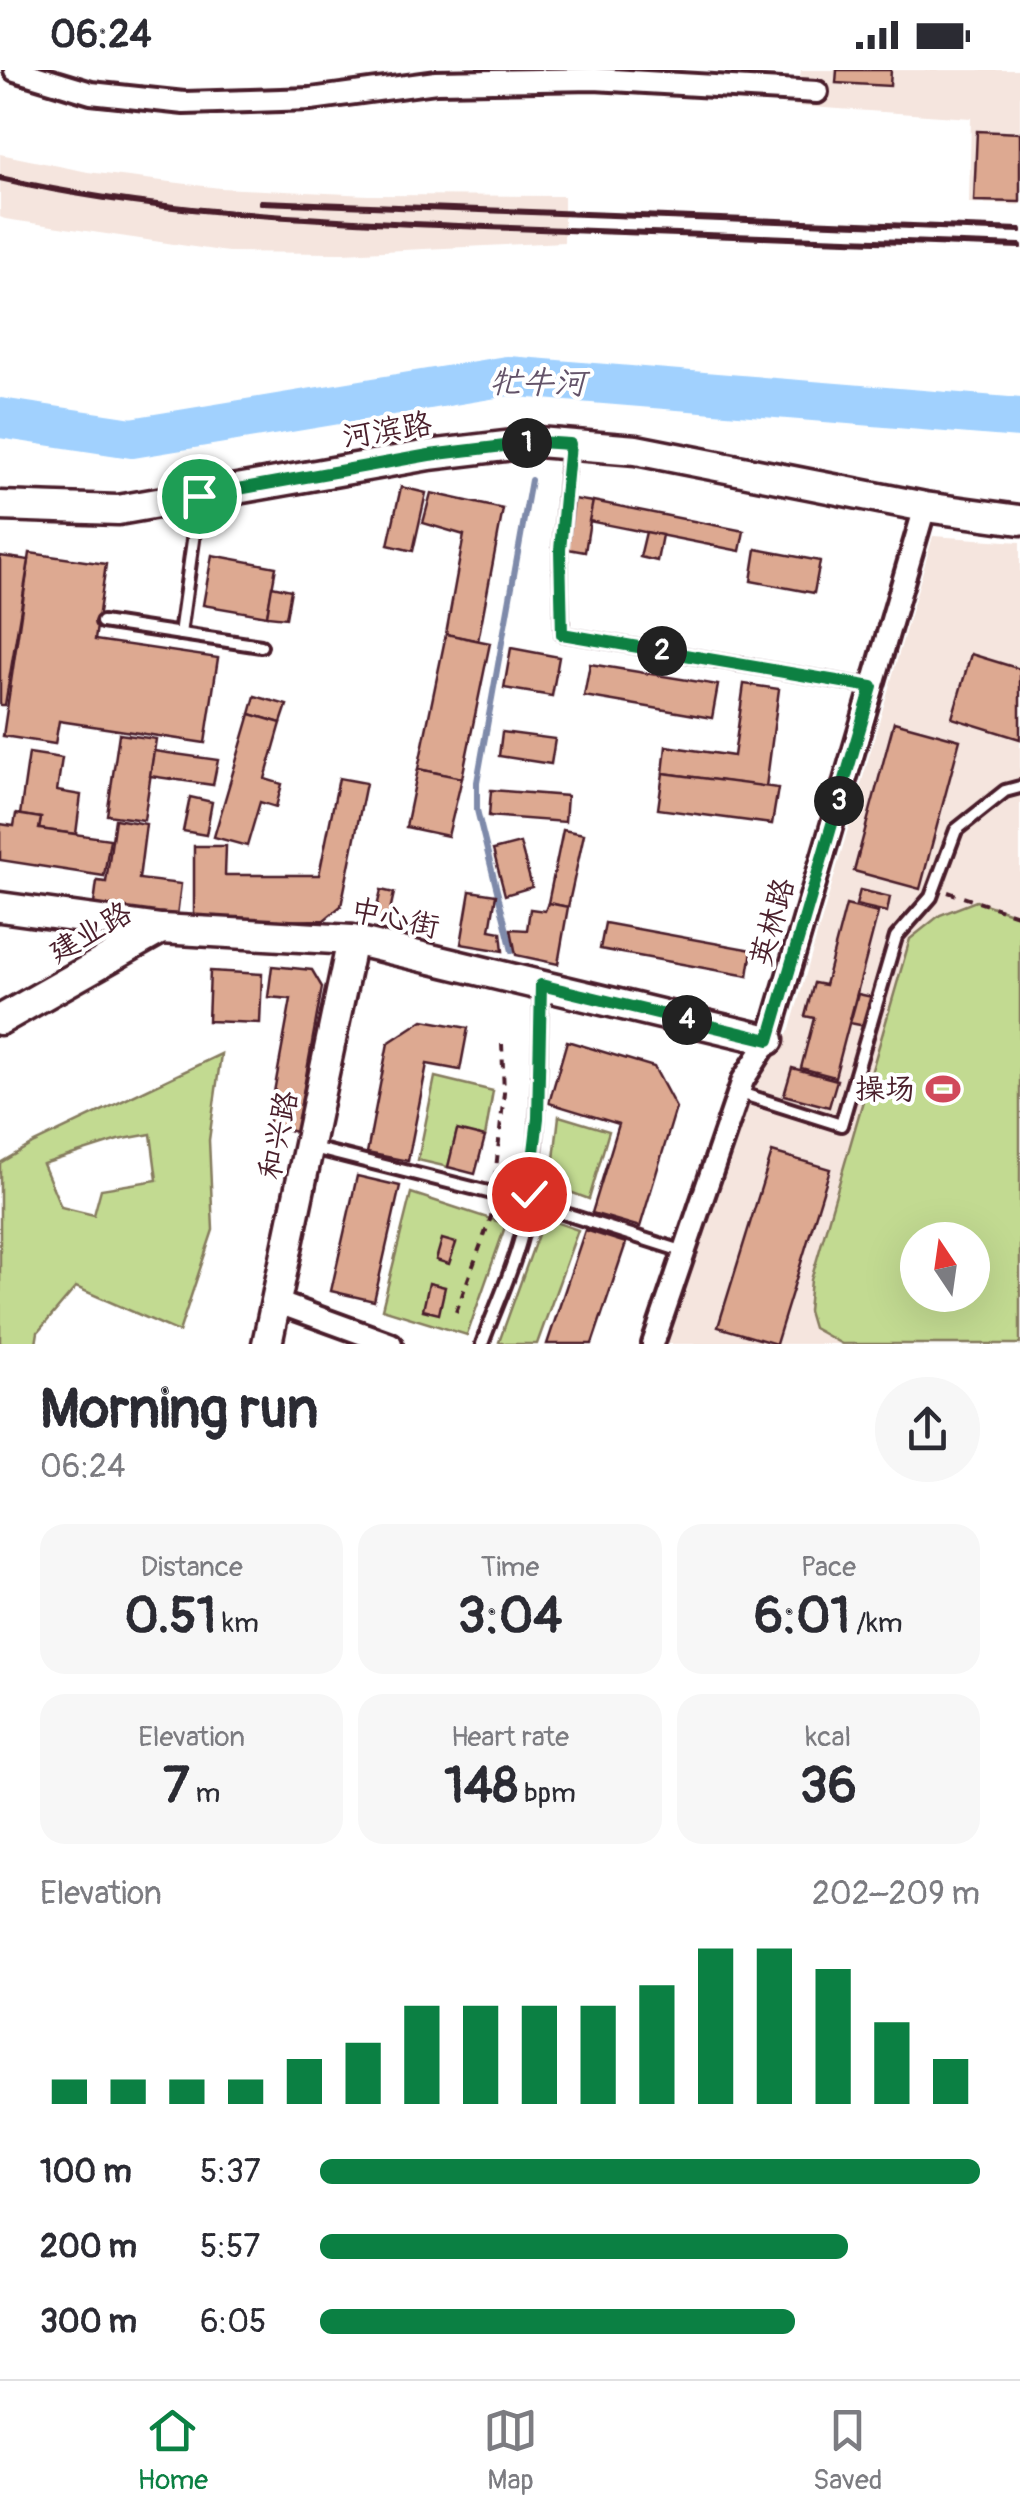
<!DOCTYPE html>
<html lang="en">
<head>
<meta charset="utf-8">
<style>
	:root { --surface:#fff; --page:#f7f7f7; --text:#2b2b33; --muted:#7c7c81; --line:#e1e1e2; --accent:#0b8043 }
	body { margin:0; font-family:Pangolin,"LXGW WenKai TC",sans-serif; background:var(--page); color:var(--text); height:100vh; display:flex; flex-direction:column; font-size:38px; white-space:nowrap }
	* { box-sizing:border-box; margin:0 }
	p { font-size:32px; color:var(--muted) }
	.icon { flex:none; width:55px; height:55px; fill:none; stroke:currentColor; stroke-width:2; stroke-linecap:round; stroke-linejoin:round }
	.map { position:relative; height:1274px; overflow:hidden }
	.side { display:flex; flex-direction:column; background:var(--surface); flex:1 }
	.side>* { flex:none }
	.needle { width:65px; rotate:347deg }
	.tools { position:absolute; left:900px; top:1152px; display:grid; gap:20px }
	.tools a { display:grid; place-items:center; width:90px; height:90px; border-radius:50%; background:var(--surface); box-shadow:0 10px 40px #0002; font-size:50px }
	.pin { position:absolute; display:grid; place-items:center; width:85px; height:85px; color:#fff; margin:-42px; border:5px solid #fff; border-radius:50%; box-shadow:0 2px 10px #0007 }
	.km { position:absolute; width:50px; height:50px; margin:-25px; border-radius:50%; background:#222; color:#fff; font-size:28px; line-height:50px; text-align:center }
	.round { display:grid; place-items:center; flex:none; width:105px; height:105px; border-radius:52px; background:var(--page) }
	.overview { display:flex; align-items:center; justify-content:space-between; height:170px; padding:0 40px }
	h1 { font-size:55px; font-weight:800; line-height:75px }
	.figures { display:grid; grid-template-columns:repeat(3,1fr); gap:15px; height:170px; padding:10px 40px }
	.figures div { display:grid; align-content:center; border-radius:25px; background:var(--page); text-align:center }
	.figures b { font-size:50px; font-weight:800 }
	.figures small { font-size:28px; font-weight:400 }
	.figures p { font-size:28px }
	.chart { height:280px; padding:20px 40px }
	.chart p { display:flex; justify-content:space-between }
	.chart svg { width:100%; height:180px; margin-top:10px; stroke:var(--accent); stroke-width:6 }
	ul { padding:0 40px; list-style:none; font-size:32px }
	li { display:grid; grid-template-columns:160px 120px 1fr; align-items:center; height:75px }
	li i { height:25px; border-radius:12px; background:var(--accent) }
	.status { display:flex; justify-content:space-between; align-items:center; height:70px; padding:0 50px; background:var(--surface); direction:ltr }
	.status svg { height:28px; fill:currentColor }
	.menu { display:flex; justify-content:space-around; align-items:center; height:140px; border-top:2px solid var(--line); background:var(--surface); font-size:28px; color:var(--muted) }
	.menu a { display:grid; justify-items:center; gap:5px }
	.menu .on { color:var(--accent) }
	.map>svg:first-child { display:block }
</style>
</head>
<body>
<div class="status"><b>06:24</b><svg viewBox="0 0 49 12"><path d="M0 12V9h3v3zM5 12V6h3v6zM10 12V3h3v9zM15 12V0h3v12zM26 1h20v11H26zM47 4h2v5h-2z"/></svg></div>
<div class="map">
<svg width="1020" height="1274" viewBox="0 0 1020 1274">
	<rect width="100%" height="100%" fill="#fff"/>
	<filter id="ink" filterUnits="userSpaceOnUse"><feTurbulence type="fractalNoise" baseFrequency=".01" numOctaves="2"/><feDisplacementMap in="SourceGraphic" scale="20" xChannelSelector="R" yChannelSelector="G"/><feConvolveMatrix kernelMatrix="1 2 1 2 8 2 1 2 1" color-interpolation-filters="sRGB"/></filter>
	<g filter="url(#ink)">
		<g fill="#f5e5de" fill-rule="evenodd">
			<polygon points="801,0 1020,0 1020,135 969,133 971,48 795,36"/>
			<polygon points="0,84 88,102 220,118 368,125 564,126 564,172 342,183 228,182 5,149 0,147"/>
			<path d="M933,466L1020,472V1274H660L741,1038L790,959ZM918,1170H972V1225H918Z"/>
		</g>
		<g fill="#c2da91" stroke="#867c5e" stroke-width="2.5" fill-rule="evenodd">
			<path d="M976,831L1020,846V1274H842L813,1258L808,1241L811,1210L910,869L940,845ZM918,1170H972V1225H918Z"/>
			<path d="M221,984L209,1070L213,1160L179,1262L76,1217L38,1262L36,1274H0V1093L34,1073ZM151,1064L157,1110L101,1119L94,1145L61,1137L43,1094L118,1070Z"/>
			<polygon points="435,1007 493,1021 485,1067 457,1061 448,1097 418,1090"/>
			<polygon points="559,1046 609,1061 589,1129 551,1115"/>
			<polygon points="411,1123 506,1154 467,1265 382,1239"/>
			<polygon points="544,1148 578,1160 537,1274 504,1274 499,1272"/>
		</g>
		<g fill="none" stroke-linecap="round" stroke-linejoin="round">
			<polyline stroke="#7e8aaa" stroke-width="6" points="512,881 477,740 477,712 531,410"/>
			<polyline stroke="#a1d1fe" stroke-width="40" points="0,348 132,368 507,306 1020,348"/>
		</g>
		<g fill="#dda991" stroke="#4a1f2b" stroke-width="2.5">
			<polygon points="837,0 891,0 890,16 836,13"/>
			<polygon points="977,61 1020,63 1020,132 974,131"/>
			<polygon points="401,417 426,423 413,481 388,475"/>
			<polygon points="431,423 503,439 478,571 446,564 464,465 423,453"/>
			<polygon points="574,429 593,432 585,482 568,479"/>
			<polygon points="593,431 744,461 740,481 589,451"/>
			<polygon points="646,462 662,465 657,491 640,487"/>
			<polygon points="756,479 820,491 814,523 751,511"/>
			<polygon points="30,483 106,494 95,570 218,588 205,673 59,651 55,674 3,666"/>
			<polygon points="212,485 276,497 267,546 203,535"/>
			<polygon points="0,486 29,490 5,635 0,635"/>
			<polygon points="272,516 291,520 286,548 267,546"/>
			<polygon points="446,564 490,573 462,708 418,699"/>
			<polygon points="511,578 559,587 552,626 504,618"/>
			<polygon points="971,584 1020,599 1020,669 952,648"/>
			<polygon points="590,594 718,615 712,648 584,626"/>
			<polygon points="744,614 779,619 766,717 663,703 666,676 734,686"/>
			<polygon points="255,626 287,635 281,653 250,644"/>
			<polygon points="250,644 281,653 265,709 282,714 276,737 260,732 247,776 214,767"/>
			<polygon points="894,652 960,670 920,819 854,801"/>
			<polygon points="502,662 555,669 551,694 499,686"/>
			<polygon points="119,664 156,669 144,750 107,745"/>
			<polygon points="154,681 218,690 213,715 150,706"/>
			<polygon points="29,683 62,688 57,721 81,725 76,764 39,759 41,748 20,745"/>
			<polygon points="418,699 462,708 448,766 406,757"/>
			<polygon points="663,703 778,718 772,754 658,739"/>
			<polygon points="339,708 366,713 341,836 324,850 272,851 194,847 194,776 226,776 225,805 319,805"/>
			<polygon points="491,720 567,726 565,752 489,746"/>
			<polygon points="190,727 212,732 206,765 183,761"/>
			<polygon points="16,744 41,748 39,759 110,769 104,806 0,790 0,754 14,756"/>
			<polygon points="115,749 146,754 139,809 181,814 177,846 94,834 97,811 106,812"/>
			<polygon points="563,760 584,764 568,837 548,833"/>
			<polygon points="520,773 532,817 505,825 493,780"/>
			<polygon points="381,820 394,823 387,854 374,850"/>
			<polygon points="860,820 890,827 887,842 856,835"/>
			<polygon points="470,821 496,825 490,860 501,862 503,881 461,874"/>
			<polygon points="548,833 568,837 558,894 516,885 511,859 527,860 530,839 545,841"/>
			<polygon points="846,835 878,843 835,1007 801,998 814,948 805,946 814,913 825,915"/>
			<polygon points="605,853 752,880 748,906 600,879"/>
			<polygon points="272,896 312,900 322,917 296,1062 268,1055 291,929 268,927"/>
			<polygon points="210,901 262,904 260,953 208,951"/>
			<polygon points="858,924 872,927 865,956 850,953"/>
			<polygon points="423,950 468,958 460,1000 427,994 408,1091 367,1083 388,973"/>
			<polygon points="567,971 654,997 676,1038 640,1157 592,1143 619,1054 549,1033"/>
			<polygon points="792,998 837,1010 829,1037 784,1025"/>
			<polygon points="457,1060 485,1067 475,1104 448,1097"/>
			<polygon points="772,1082 830,1099 776,1274 718,1257"/>
			<polygon points="357,1106 400,1116 374,1231 331,1221"/>
			<polygon points="585,1160 626,1173 592,1274 547,1274"/>
			<polygon points="442,1169 456,1173 449,1194 436,1190"/>
			<polygon points="429,1213 445,1217 439,1244 423,1240"/>
		</g>
		<g fill="none" stroke-linecap="round" stroke-linejoin="round">
			<g stroke="#4a1f2b" stroke-width="18">
				<g id="lane">
					<polyline points="569,375 560,480 562,564 872,617"/>
					<polyline points="102,552 261,576"/>
					<polyline points="180,564 199,427"/>
					<polyline points="740,1023 841,1055 896,867 931,827 956,760 1005,721 1020,717"/>
					<polyline points="309,1077 528,1132 685,1182"/>
					<path d="M482,1274C495,1238 513,1201 522,1164C541,1083 539,998 541,916"/>
				</g>
			</g>
			<g stroke="#4a1f2b" stroke-width="28">
				<g id="street">
					<polyline points="15,0 91,23 184,33 311,29 436,12 594,9 817,22"/>
					<polyline points="276,1232 391,1274"/>
					<polyline points="653,1274 743,1010 769,970 925,437"/>
				</g>
			</g>
			<g stroke="#4a1f2b" stroke-width="35">
				<g id="secondary">
					<polyline points="0,436 118,440 429,385 538,372 636,380 925,437 1020,450"/>
					<polyline points="0,837 161,859 352,870 769,970"/>
					<polyline points="0,950 161,859"/>
					<polyline points="267,1274 352,870"/>
				</g>
			</g>
			<g stroke="#4a1f2b" stroke-width="4" stroke-dasharray="8 8" stroke-linecap="butt">
				<polyline points="948,822 1020,846"/>
				<polyline points="495,1109 504,1023 502,974"/>
				<polyline points="456,1242 491,1147 492,1138"/>
			</g>
			<use href="#lane" stroke="#fff" stroke-width="10"/>
			<use href="#street" stroke="#fff" stroke-width="20"/>
			<use href="#secondary" stroke="#fff" stroke-width="28"/>
			<g stroke="#4a1f2b" stroke-width="6">
				<path d="M0,108C151,143 305,149 459,156C646,164 833,169 1020,176"/>
				<polyline points="261,132 1020,160"/>
			</g>
		</g>
	</g>
	<g fill="none" stroke-linecap="round" stroke-linejoin="round" filter="url(#ink)">
		<g stroke="#fff" stroke-width="20">
			<polyline id="route" points="199,426 429,385 538,372 570,374 560,480 562,564 872,617 769,970 541,915 538,1048 529,1124"/>
		</g>
		<use href="#route" stroke="#0b8043" stroke-width="12"/>
	</g>
	<defs>
		<g id="stadium-bare" transform="scale(2.7)"><path d="M0-5a6.5 5 0 1 0 0 10a6.5 5 0 1 0 0-10ZM-3.5-1.8h7v3.6h-7Z" fill="#d1495b" stroke="#fff" stroke-width="2.5" paint-order="stroke"/></g>
	</defs>
	<g fill-rule="evenodd">
		<use href="#stadium-bare" x="943" y="1019"/>
	</g>
	<g text-anchor="middle" stroke-width="8" stroke-linejoin="round" paint-order="stroke">
		<g font-size="30" fill="#4a1f2b" stroke="#fff">
			<text transform="translate(387 360) rotate(-9)" y="10">河滨路</text>
			<text transform="translate(395 848) rotate(12)" y="10">中心街</text>
			<text transform="translate(772 852) rotate(-74)" y="10">英林路</text>
			<text transform="translate(90 862) rotate(-30)" y="10">建业路</text>
			<text transform="translate(278 1065) rotate(-78)" y="10">和兴路</text>
		</g>
		<g font-size="30" fill="#4a1f2b" stroke="#fff" text-anchor="end">
			<text x="915" y="1029">操场</text>
		</g>
		<g font-size="32" font-style="italic" fill="#64546a" stroke="#fff">
			<text transform="translate(538 312) rotate(1)" y="11">牤牛河</text>
		</g>
	</g>
</svg>
<div class="tools">
<a><svg class="needle" viewBox="-14 -14 28 28"><path d="M0-13l5 13h-10z" fill="#e53935"/><path d="M0 13l5-13h-10z" fill="#7c7c81"/></svg></a>
</div>
<div class="pin" style="left:199px;top:426px;background:#1e9e55"><svg class="icon" aria-label="arrive" viewBox="0 0 24 24"><path d="M6 21V4h12l-3 4 3 4H6"/></svg></div>
<div class="pin" style="left:529px;top:1124px;background:#d93025"><svg class="icon" aria-label="check" viewBox="0 0 24 24"><path d="M5 12l5 5 9-10"/></svg></div>
<b class="km" style="left:527px;top:373px">1</b>
<b class="km" style="left:662px;top:581px">2</b>
<b class="km" style="left:839px;top:731px">3</b>
<b class="km" style="left:687px;top:950px">4</b>
</div>
<section class="side">
<div class="overview"><div><h1>Morning run</h1><p>06:24</p></div><a class="round"><svg class="icon" aria-label="share" viewBox="0 0 24 24"><path d="M12 15V3M7 8l5-5 5 5M5 13v7h14v-7"/></svg></a></div>
<div class="figures">
<div><p>Distance</p><b>0.51<small> km</small></b></div>
<div><p>Time</p><b>3:04</b></div>
<div><p>Pace</p><b>6:01<small> /km</small></b></div>
</div>
<div class="figures">
<div><p>Elevation</p><b>7<small> m</small></b></div>
<div><p>Heart rate</p><b>148<small> bpm</small></b></div>
<div><p>kcal</p><b>36</b></div>
</div>
<div class="chart"><p><span>Elevation</span>202–209 m</p>
<svg viewBox="0 0 160 44" preserveAspectRatio="none"><path d="M5 44V38M15 44V38M25 44V38M35 44V38M45 44V33M55 44V29M65 44V20M75 44V20M85 44V20M95 44V20M105 44V15M115 44V6M125 44V6M135 44V11M145 44V24M155 44V33"/></svg>
</div>
<ul>
<li><b>100 m</b>5:37<i style="width:100%"></i></li>
<li><b>200 m</b>5:57<i style="width:80%"></i></li>
<li><b>300 m</b>6:05<i style="width:72%"></i></li>
</ul>
</section>
<nav class="menu">
<a class="on"><svg class="icon" aria-label="home" viewBox="0 0 24 24"><path d="M3 11l9-7 9 7M6 9v11h12V9"/></svg>Home</a>
<a><svg class="icon" aria-label="map" viewBox="0 0 24 24"><path d="M3 6l6-2 6 2 6-2v14l-6 2-6-2-6 2zM9 4v14M15 6v14"/></svg>Map</a>
<a><svg class="icon" aria-label="saved" viewBox="0 0 24 24"><path d="M7 4h10v16l-5-4-5 4z"/></svg>Saved</a>
</nav>
</body>
</html>
